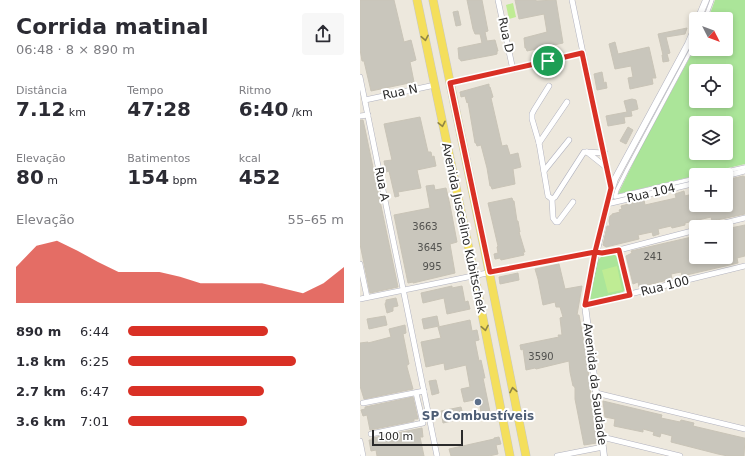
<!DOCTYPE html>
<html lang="pt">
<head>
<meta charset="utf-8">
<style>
	:root { --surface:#fff; --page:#f7f7f7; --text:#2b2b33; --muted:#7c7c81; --accent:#d93025 }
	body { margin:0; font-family:"DejaVu Sans",sans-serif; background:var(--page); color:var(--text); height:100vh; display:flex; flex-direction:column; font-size:15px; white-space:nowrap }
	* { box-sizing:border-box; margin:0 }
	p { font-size:13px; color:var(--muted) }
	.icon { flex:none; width:22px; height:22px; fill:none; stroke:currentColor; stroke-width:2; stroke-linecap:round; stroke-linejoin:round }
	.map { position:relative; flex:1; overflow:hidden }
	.side { display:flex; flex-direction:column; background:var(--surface); width:360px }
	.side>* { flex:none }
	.needle { width:26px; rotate:132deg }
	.tools { position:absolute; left:329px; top:12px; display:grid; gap:8px }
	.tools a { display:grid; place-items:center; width:44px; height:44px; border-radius:4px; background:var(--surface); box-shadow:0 2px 6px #0003; font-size:20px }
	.scale { position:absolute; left:12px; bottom:10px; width:91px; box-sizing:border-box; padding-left:4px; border:2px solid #2b2b2b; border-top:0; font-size:11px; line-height:14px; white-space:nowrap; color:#2b2b2b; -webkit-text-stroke:3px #fff; paint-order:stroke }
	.pin { position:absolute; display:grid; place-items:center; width:34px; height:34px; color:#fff; margin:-17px; border:2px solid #fff; border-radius:50%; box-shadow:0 1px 4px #0007 }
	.round { display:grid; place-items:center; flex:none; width:42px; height:42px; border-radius:4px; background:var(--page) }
	.head { display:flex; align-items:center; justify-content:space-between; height:68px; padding:0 16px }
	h1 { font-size:22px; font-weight:800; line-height:30px }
	.stats { display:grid; grid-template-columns:repeat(3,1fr); gap:6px; height:68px; padding:4px 16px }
	.stats div { display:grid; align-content:center }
	.stats b { font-size:20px; font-weight:800 }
	.stats small { font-size:11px; font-weight:400 }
	.stats p { font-size:11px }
	.chart { height:112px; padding:8px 16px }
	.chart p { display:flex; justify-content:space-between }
	.chart svg { width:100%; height:72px; margin-top:4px; fill:var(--accent); opacity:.7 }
	ul { padding:0 16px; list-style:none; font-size:13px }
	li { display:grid; grid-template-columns:64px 48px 1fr; align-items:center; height:30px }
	li i { height:10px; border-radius:5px; background:var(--accent) }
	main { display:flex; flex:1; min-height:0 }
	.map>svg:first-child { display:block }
</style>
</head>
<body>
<main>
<section class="side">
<div class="head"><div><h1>Corrida matinal</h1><p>06:48 · 8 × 890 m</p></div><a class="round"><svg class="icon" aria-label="share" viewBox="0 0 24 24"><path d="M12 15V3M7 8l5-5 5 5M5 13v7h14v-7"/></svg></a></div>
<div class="stats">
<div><p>Distância</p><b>7.12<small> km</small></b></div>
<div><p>Tempo</p><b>47:28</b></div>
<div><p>Ritmo</p><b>6:40<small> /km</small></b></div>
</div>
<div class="stats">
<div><p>Elevação</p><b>80<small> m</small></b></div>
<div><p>Batimentos</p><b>154<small> bpm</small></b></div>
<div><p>kcal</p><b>452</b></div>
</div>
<div class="chart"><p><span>Elevação</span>55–65 m</p>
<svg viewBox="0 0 160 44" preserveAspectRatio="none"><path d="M0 44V22L10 9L20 6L30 12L40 19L50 25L60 25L70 25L80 28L90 32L100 32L110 32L120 32L130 35L140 38L150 32L160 22V44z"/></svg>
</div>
<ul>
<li><b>890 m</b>6:44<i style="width:65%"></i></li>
<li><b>1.8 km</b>6:25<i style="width:78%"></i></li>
<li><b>2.7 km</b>6:47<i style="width:63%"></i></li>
<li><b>3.6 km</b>7:01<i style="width:55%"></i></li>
</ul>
</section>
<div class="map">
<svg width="385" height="456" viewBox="0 0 385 456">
	<rect width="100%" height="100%" fill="#ede8dd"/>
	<g fill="#abe599" fill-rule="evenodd">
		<path d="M355,0H385V164L258,194L279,151L336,46V49H366V19H348ZM336,71H366V101H336ZM336,123H366V153H336Z"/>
		<polygon points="253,254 258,257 266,289 263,292 231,300 228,298 237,261 241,257"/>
	</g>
	<g fill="#bfec94">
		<polygon points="153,3 156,17 149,19 146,5"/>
		<polygon points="257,266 262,290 248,293 242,270"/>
	</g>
	<g fill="#c9c6bc" stroke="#c9c4b7">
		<polygon points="0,0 34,0 44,42 51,40 56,60 50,62 54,82 11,91 4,61 2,61 0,49"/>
		<polygon points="107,0 122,0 127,26 128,31 125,32 127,41 135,40 138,51 137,51 137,54 133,55 101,61 100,59 99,59 98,48 122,43 120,34 115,34 113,29"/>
		<polygon points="155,0 176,0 176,1 196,0 203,43 167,51 166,48 165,48 164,38 187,32 184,14 159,19"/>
		<polygon points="98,11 101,25 96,26 93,12"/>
		<polygon points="327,28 325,34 306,37 310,53 307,54 309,61 303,62 302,55 303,55 298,34"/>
		<polygon points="255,42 258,54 289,47 296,78 292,78 293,84 270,89 268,78 273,77 271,66 255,69 249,44"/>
		<polygon points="242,72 244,83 246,82 247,88 237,90 234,74"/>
		<polygon points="129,84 129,87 130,87 133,97 131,98 142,146 147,145 150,155 158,153 161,167 153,169 155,184 132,189 131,186 130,186 127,168 121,145 117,146 116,143 115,143 108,102 107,103 105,96 101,97 100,92"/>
		<polygon points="272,99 276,100 278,109 271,111 272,116 264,117 265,123 248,126 246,116 267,112 264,101"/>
		<polygon points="60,117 68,152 71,152 72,157 74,156 76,166 57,170 61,188 38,192 39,196 35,197 29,171 26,172 24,161 32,160 24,124"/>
		<polygon points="0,120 3,120 5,129 38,287 10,293 0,244"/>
		<polygon points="268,127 273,130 266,144 260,141"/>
		<polygon points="383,176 385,177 385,214 352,221 351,217 325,223 325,225 312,228 311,226 298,229 299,234 293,236 292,232 278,235 279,239 246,247 243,245 247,226 250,226 249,221 250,216 252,215 252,214 260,212 259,210 262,209 261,206 284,200 285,205 316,198 315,194 324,191 325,196 336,193 336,205 366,205 366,180"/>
		<polygon points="74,185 75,190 86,188 90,205 97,242 90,244 95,273 53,283 53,282 48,283 34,215 70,208 66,186"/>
		<polygon points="152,198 153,201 154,201 157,221 158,221 160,232 159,232 165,252 163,252 164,255 141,260 140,258 135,259 134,254 138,253 137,247 138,246 128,203"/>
		<polygon points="385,225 385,256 377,258 378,263 322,276 321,272 311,274 312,279 279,287 278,282 273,284 266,256 272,253 271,251 336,236 336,257 366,257 366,229"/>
		<polygon points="199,264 205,289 222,286 217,315 219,315 226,354 237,443 224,445 215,399 215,388 214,386 213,386 210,372 209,361 176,369 175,368 166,370 163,349 161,350 160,345 199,337 198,335 202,335 200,318 203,317 200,307 196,307 195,302 183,305 178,279 175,269"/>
		<polygon points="158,273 159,280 140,284 139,277"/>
		<polygon points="92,286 92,288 102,286 105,302 108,301 110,309 87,314 84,298 63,303 61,293"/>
		<polygon points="36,298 38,306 33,307 33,311 27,313 25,304 26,302 26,300"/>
		<polygon points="25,316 27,325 9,329 7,319"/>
		<polygon points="77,316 79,326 64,329 62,319"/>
		<polygon points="110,320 112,331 117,330 119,340 115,341 119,361 121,360 125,378 123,378 130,412 121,413 119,399 104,402 101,389 110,387 106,365 85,370 84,363 66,367 61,342 81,338 78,327"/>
		<polygon points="45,325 46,333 43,334 49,364 47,365 47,367 53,389 4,399 0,386 0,343 8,342 8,343 31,337 29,329"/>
		<polygon points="76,380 79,393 72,395 69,381"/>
		<polygon points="53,397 58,419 54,419 54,421 10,430 7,415 3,416 1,410 5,409 5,407"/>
		<polygon points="243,401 302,415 301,418 320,422 321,420 334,423 333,426 384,438 385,438 384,456 368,456 358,454 311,442 312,436 301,433 300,437 293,435 294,432 283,429 283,432 254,426 255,419 245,417"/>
		<polygon points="101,407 104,418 83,423 81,411"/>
		<polygon points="62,428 63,437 60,437 64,456 17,456 16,450 11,451 9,440 12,440 12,438"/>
		<polygon points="139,437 141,444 136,445 138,454 129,456 91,456 89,449 134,439 134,438"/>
	</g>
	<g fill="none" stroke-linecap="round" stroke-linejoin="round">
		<g stroke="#b1b2bf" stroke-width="4.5">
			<g id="pedestrian">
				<polyline points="345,19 352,0"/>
				<polyline points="336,41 267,170 257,190 255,197 336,178"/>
				<polyline points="350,175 385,167"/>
			</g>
		</g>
		<g stroke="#b1b2bf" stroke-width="6">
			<g id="minor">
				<polyline points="138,0 153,70"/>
				<polyline points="212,0 251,188"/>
				<polyline points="0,77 77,456"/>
				<polyline points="90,83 222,53"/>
				<polyline points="189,86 174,110 172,114 172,119 179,143 188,196 192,199 195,197 224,152 245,153"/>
				<polyline points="5,100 75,85"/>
				<polyline points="0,116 8,115"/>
				<polyline points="179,143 207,102"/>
				<polyline points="227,152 247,168"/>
				<polyline points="184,171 209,140"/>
				<polyline points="366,176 385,171"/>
				<polyline points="192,199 193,218 196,222 198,222 213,202"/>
				<polyline points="247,204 336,183"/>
				<polyline points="348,227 385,218"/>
				<polyline points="259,250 270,295"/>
				<polyline points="0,264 7,297"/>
				<polyline points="0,299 137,271 235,252 242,253 259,250 336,230"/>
				<polyline points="225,305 385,266"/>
				<polyline points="236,393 385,429"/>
				<polyline points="3,403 64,391"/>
				<polyline points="11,434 63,423 56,393"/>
				<polyline points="242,437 320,456"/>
				<polyline points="0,441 3,456"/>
				<polyline points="197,456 243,447"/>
			</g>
		</g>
		<g stroke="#b1b2bf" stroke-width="7">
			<g id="tertiary">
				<polyline points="338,19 346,0"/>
				<polyline points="244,456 225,305 247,204 255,179 328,44 336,25"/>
			</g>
		</g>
		<g stroke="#c8c8c8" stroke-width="9">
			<g id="primary">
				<polyline points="57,0 116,283 150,456"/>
				<polyline points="73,0 130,276 166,456"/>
			</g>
		</g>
		<use href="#pedestrian" stroke="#fff" stroke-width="3.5"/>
		<use href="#minor" stroke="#fff" stroke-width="5"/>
		<use href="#tertiary" stroke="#fff" stroke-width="6"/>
		<use href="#primary" stroke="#f4df5c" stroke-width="8"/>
	</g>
	<defs><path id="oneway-chevron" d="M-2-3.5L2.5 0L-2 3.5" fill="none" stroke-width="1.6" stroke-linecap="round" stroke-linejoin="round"/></defs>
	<g stroke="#908544">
		<use href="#oneway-chevron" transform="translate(65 38) rotate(79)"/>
		<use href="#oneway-chevron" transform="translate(82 124) rotate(78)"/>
		<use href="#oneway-chevron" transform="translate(125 328) rotate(79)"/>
		<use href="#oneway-chevron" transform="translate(153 390) rotate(-101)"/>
	</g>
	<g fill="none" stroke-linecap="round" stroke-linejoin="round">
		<g stroke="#fff" stroke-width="8">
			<polyline id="route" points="188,61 90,83 130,272 235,252 225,305 270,295 259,250 242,253 235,252 251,188 222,53 188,61"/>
		</g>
		<use href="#route" stroke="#d93025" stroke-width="5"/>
	</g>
	<circle fill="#5c6f8a" stroke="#fff" stroke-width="1.5" cx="118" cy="402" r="4"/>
	<g text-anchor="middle" stroke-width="4" stroke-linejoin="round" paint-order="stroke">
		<g font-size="10" fill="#52524f">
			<text x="65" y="230">3663</text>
			<text x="70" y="251">3645</text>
			<text x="293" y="260">241</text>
			<text x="72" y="270">995</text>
			<text x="181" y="360">3590</text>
		</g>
		<g font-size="12" fill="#2b2b2b" stroke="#fff">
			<text transform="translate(146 35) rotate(78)" y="4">Rua D</text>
			<text transform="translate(40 92) rotate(-12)" y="4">Rua N</text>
			<text transform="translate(22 184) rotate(79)" y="4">Rua A</text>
			<text transform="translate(291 193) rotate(-13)" y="4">Rua 104</text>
			<text transform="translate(104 228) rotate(78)" y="4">Avenida Juscelino Kubitschek</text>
			<text transform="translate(305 286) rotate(-14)" y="4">Rua 100</text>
			<text transform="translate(235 384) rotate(83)" y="4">Avenida da Saudade</text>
		</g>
		<g font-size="12" font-weight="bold" fill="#4e5e75" stroke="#fff">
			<text x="118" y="420">SP Combustíveis</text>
		</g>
	</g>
</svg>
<div class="tools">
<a><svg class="needle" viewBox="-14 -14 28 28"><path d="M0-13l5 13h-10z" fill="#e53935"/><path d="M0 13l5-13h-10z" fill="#7c7c81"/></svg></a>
<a><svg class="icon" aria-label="locate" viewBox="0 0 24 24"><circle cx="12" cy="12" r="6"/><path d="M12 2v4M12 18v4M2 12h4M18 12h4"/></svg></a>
<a><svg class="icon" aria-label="layers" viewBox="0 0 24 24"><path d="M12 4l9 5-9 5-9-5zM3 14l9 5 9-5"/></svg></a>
<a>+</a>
<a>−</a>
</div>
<div class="scale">100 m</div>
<div class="pin" style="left:188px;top:61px;background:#1e9e55"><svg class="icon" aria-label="arrive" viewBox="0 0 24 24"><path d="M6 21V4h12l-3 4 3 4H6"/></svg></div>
</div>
</main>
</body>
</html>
